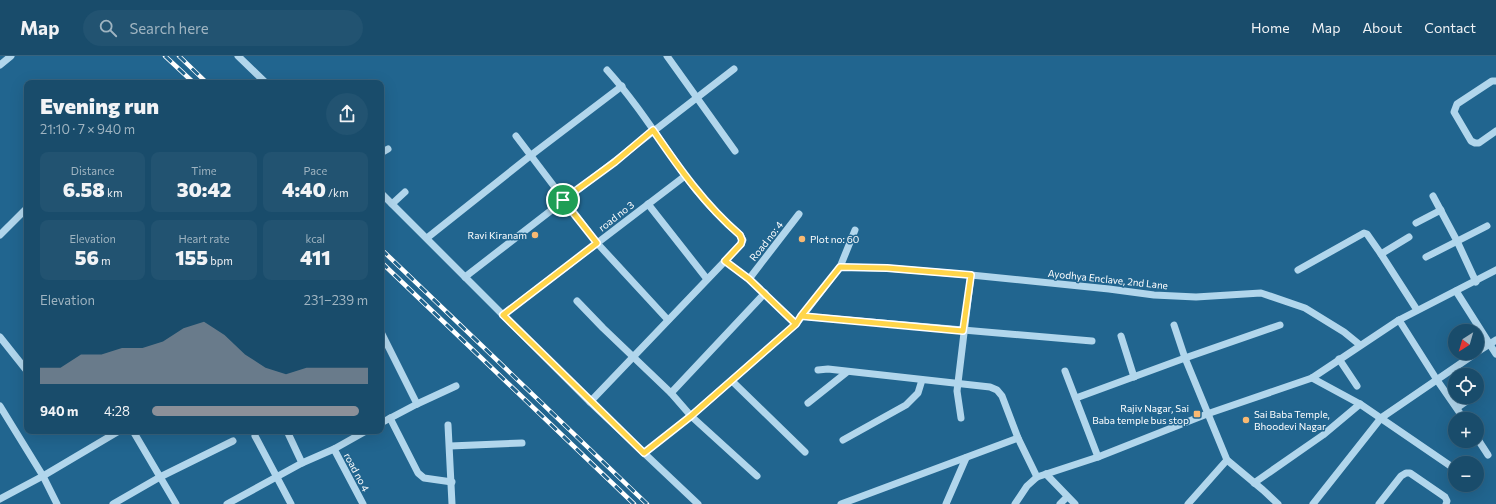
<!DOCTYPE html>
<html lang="en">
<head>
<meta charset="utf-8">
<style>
	:root { --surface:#194c6b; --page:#225371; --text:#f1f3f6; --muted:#9fb4c1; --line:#37637e; --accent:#8c9099 }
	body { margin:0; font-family:Commissioner,sans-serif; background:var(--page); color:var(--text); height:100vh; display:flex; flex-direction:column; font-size:15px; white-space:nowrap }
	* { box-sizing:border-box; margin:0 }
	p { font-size:13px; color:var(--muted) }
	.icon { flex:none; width:22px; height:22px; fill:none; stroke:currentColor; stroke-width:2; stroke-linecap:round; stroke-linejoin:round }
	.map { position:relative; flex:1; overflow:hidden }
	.sheet { position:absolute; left:24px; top:24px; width:360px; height:354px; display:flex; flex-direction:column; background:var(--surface); border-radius:8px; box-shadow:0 4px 16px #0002,0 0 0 1px var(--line) }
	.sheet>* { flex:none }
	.needle { width:26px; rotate:217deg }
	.tools { position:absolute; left:1448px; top:268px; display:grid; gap:8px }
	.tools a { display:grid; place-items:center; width:36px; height:36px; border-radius:50%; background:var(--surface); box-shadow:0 4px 16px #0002,0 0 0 1px var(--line); font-size:20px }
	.pin { position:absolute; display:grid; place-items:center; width:34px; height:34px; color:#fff; margin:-17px; border:2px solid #fff; border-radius:50%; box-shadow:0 1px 4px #0007 }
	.round { display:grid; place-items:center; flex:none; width:42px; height:42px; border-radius:21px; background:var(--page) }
	.summary { display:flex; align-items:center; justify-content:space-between; height:68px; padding:0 16px }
	h1 { font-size:22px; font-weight:800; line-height:30px }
	.stats { display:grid; grid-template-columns:repeat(3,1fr); gap:6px; height:68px; padding:4px 16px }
	.stats div { display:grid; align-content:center; border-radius:8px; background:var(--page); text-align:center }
	.stats b { font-size:20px; font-weight:800 }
	.stats small { font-size:11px; font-weight:400 }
	.stats p { font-size:11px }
	.chart { height:112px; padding:8px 16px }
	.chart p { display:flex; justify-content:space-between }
	.chart svg { width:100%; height:72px; margin-top:4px; fill:var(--accent); opacity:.7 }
	ul { padding:0 16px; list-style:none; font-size:13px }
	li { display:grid; grid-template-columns:64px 48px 1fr; align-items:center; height:30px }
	li i { height:10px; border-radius:5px; background:var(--accent) }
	header { display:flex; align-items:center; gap:24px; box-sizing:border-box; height:56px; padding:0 20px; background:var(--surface); border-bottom:1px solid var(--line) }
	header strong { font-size:19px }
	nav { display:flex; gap:22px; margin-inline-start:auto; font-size:14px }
	.search { width:280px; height:36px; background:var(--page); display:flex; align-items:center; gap:10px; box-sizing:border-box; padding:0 14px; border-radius:22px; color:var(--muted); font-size:15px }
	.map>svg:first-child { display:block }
</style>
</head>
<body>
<header>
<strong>Map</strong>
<div class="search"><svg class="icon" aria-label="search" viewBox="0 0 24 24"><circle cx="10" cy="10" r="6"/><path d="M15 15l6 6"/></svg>Search here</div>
<nav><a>Home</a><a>Map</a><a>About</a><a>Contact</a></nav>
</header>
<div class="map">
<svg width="1496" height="448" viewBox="0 0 1496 448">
	<rect width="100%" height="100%" fill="#21658f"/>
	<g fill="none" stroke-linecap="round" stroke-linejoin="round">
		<g stroke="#b1d6ec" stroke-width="7">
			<polyline points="238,0 266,27"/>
			<polyline points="667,0 735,95"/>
			<polyline points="0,9 11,0"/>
			<polyline points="1496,25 1492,25 1457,48 1454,56 1471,85 1475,87 1479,87 1496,75"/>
			<polyline points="516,80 597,187 668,264"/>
			<polyline points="381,97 388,93"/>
			<polyline points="381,137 590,346 698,448"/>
			<polyline points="1433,140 1457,185 1476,226"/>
			<polyline points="392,148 405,136"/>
			<polyline points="648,148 707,223"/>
			<polyline points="1416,167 1441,154"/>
			<polyline points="0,179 27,152"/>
			<polyline points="1409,181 1381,198 1417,254"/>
			<polyline points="427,182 530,100 622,30"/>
			<polyline points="1426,201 1487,170"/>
			<polyline points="725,205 749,223 796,268"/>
			<polyline points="840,211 887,212 971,219 1109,233 1154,239 1196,241 1261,237 1305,252 1344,276 1360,289"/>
			<polyline points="1298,214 1364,177 1367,178 1381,198"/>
			<polyline points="465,221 734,13"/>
			<polyline points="749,223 799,158"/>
			<polyline points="1456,235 1496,298"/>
			<polyline points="577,245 603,272 671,337 691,360 757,420"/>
			<polyline points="503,259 685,120"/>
			<polyline points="801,260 1092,285"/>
			<polyline points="1399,264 1437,324 1464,363"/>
			<polyline points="1174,269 1185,302 1227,404 1263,434 1278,448"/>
			<polyline points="381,276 417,348"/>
			<polyline points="1121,280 1134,321"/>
			<polyline points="0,281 27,315"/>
			<polyline points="1477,296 1496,284"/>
			<polyline points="1339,303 1357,330"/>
			<polyline points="818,314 828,313 990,331 997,334 1002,340 1018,382 1037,421"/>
			<polyline points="1065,315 1098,401"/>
			<polyline points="1312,322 1360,348 1455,413"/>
			<polyline points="732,325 805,396"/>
			<polyline points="671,337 765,237"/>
			<polyline points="1076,342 1185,302 1280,269"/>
			<path d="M590,346L725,205L741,188L743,184L740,179C719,161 700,141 684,118C659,83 636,46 607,14"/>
			<polyline points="808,347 847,316"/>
			<polyline points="0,350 43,420 57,448"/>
			<polyline points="1457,352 1471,342"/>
			<polyline points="390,362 418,417 424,422 452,426"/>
			<polyline points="961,362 957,335 971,219"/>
			<polyline points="381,367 417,348 456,330"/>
			<polyline points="448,369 452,448"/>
			<polyline points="133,375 176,448"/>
			<polyline points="287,375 302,407"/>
			<polyline points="255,380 291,448"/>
			<polyline points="1477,382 1488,399"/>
			<polyline points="843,384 906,349 918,337 922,324"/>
			<polyline points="450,390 522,387"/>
			<polyline points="334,393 363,448"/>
			<polyline points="644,397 691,360 796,268 840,211 855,174"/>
			<polyline points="1046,418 1075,448"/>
			<polyline points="1254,427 1323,379 1360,348"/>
			<polyline points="0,443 43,420 119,375"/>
			<polyline points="113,448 160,421 233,385"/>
			<polyline points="227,448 302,407 334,393 366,375"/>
			<polyline points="841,448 1018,382"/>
			<polyline points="946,448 966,402"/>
			<polyline points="1015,448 1027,430 1037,421 1098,401 1207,358 1312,322 1399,264 1496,214"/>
			<polyline points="1060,448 1067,441"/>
			<polyline points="1188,448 1227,404"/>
			<polyline points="1313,448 1381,362 1476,297"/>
			<polyline points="1379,448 1401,420 1406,417 1410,417 1445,441 1447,445 1446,448"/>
		</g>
		<g stroke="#fff" stroke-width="4.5">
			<g id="rail">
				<polyline points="165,0 194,27"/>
				<polyline points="179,0 207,27"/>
				<polyline points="381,193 647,448"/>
				<polyline points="381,206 634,448"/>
			</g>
		</g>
		<use href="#rail" stroke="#21658f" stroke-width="3" stroke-dasharray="9" stroke-linecap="butt"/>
	</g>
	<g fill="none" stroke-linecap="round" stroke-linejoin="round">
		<g stroke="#fff" stroke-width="8">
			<path id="route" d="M563,144L597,187L503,259L644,397L691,360L796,268L801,260L963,275L971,219L887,212L840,211L801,260L796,268L749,223L725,205L741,188L742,184L740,179C705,149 679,112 653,74L615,106L563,144"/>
		</g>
		<use href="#route" stroke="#ffd54a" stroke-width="5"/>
	</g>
	<g fill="#f9b972" stroke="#21658f" stroke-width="1.5">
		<circle cx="535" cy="179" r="4"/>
		<circle cx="802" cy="183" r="4"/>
		<rect x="1193" y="354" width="8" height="8" rx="2"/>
		<circle cx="1246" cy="364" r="4"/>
	</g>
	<g text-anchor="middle" stroke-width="3" stroke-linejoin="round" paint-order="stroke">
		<g font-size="10" fill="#fff" stroke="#21658f">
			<text transform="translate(616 160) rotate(-38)" y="4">road no 3</text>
			<text transform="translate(766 185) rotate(-52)" y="4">Road no: 4</text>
			<text transform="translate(1108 223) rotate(6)" y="4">Ayodhya Enclave, 2nd Lane</text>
			<text transform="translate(357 416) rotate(62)" y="4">road no 4</text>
		</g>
		<g font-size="10" fill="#fff" stroke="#21658f" text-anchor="end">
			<text x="527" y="183">Ravi Kiranam</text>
			<text x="810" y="187" text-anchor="start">Plot no: 60</text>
			<text x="1189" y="356">Rajiv Nagar, Sai<tspan x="1189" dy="12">Baba temple bus stop</tspan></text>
			<text x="1254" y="362" text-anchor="start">Sai Baba Temple,<tspan x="1254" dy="12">Bhoodevi Nagar</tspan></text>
		</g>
	</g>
</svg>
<div class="tools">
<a><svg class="needle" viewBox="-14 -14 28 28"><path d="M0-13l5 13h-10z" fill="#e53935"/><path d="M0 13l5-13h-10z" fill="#9fb4c1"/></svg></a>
<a><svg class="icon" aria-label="locate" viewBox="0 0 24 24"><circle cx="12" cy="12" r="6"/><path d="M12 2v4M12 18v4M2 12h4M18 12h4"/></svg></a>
<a>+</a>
<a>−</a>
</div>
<div class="pin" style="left:563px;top:144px;background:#1e9e55"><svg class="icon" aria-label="arrive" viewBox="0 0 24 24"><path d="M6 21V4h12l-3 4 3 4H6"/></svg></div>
<section class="sheet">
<div class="summary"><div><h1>Evening run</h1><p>21:10 · 7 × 940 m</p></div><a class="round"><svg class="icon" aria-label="share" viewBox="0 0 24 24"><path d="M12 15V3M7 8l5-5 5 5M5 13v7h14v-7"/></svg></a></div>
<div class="stats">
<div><p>Distance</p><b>6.58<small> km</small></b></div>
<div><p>Time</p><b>30:42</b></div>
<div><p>Pace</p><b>4:40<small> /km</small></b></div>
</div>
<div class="stats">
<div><p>Elevation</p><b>56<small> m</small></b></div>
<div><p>Heart rate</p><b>155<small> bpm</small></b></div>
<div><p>kcal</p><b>411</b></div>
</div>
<div class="chart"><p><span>Elevation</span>231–239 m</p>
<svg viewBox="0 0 160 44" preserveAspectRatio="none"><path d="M0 44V34L10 34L20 26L30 26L40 22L50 22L60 18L70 10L80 6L90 14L100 26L110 34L120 38L130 34L140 34L150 34L160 34V44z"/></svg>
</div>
<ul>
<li><b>940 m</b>4:28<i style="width:96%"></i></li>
</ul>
</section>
</div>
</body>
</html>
